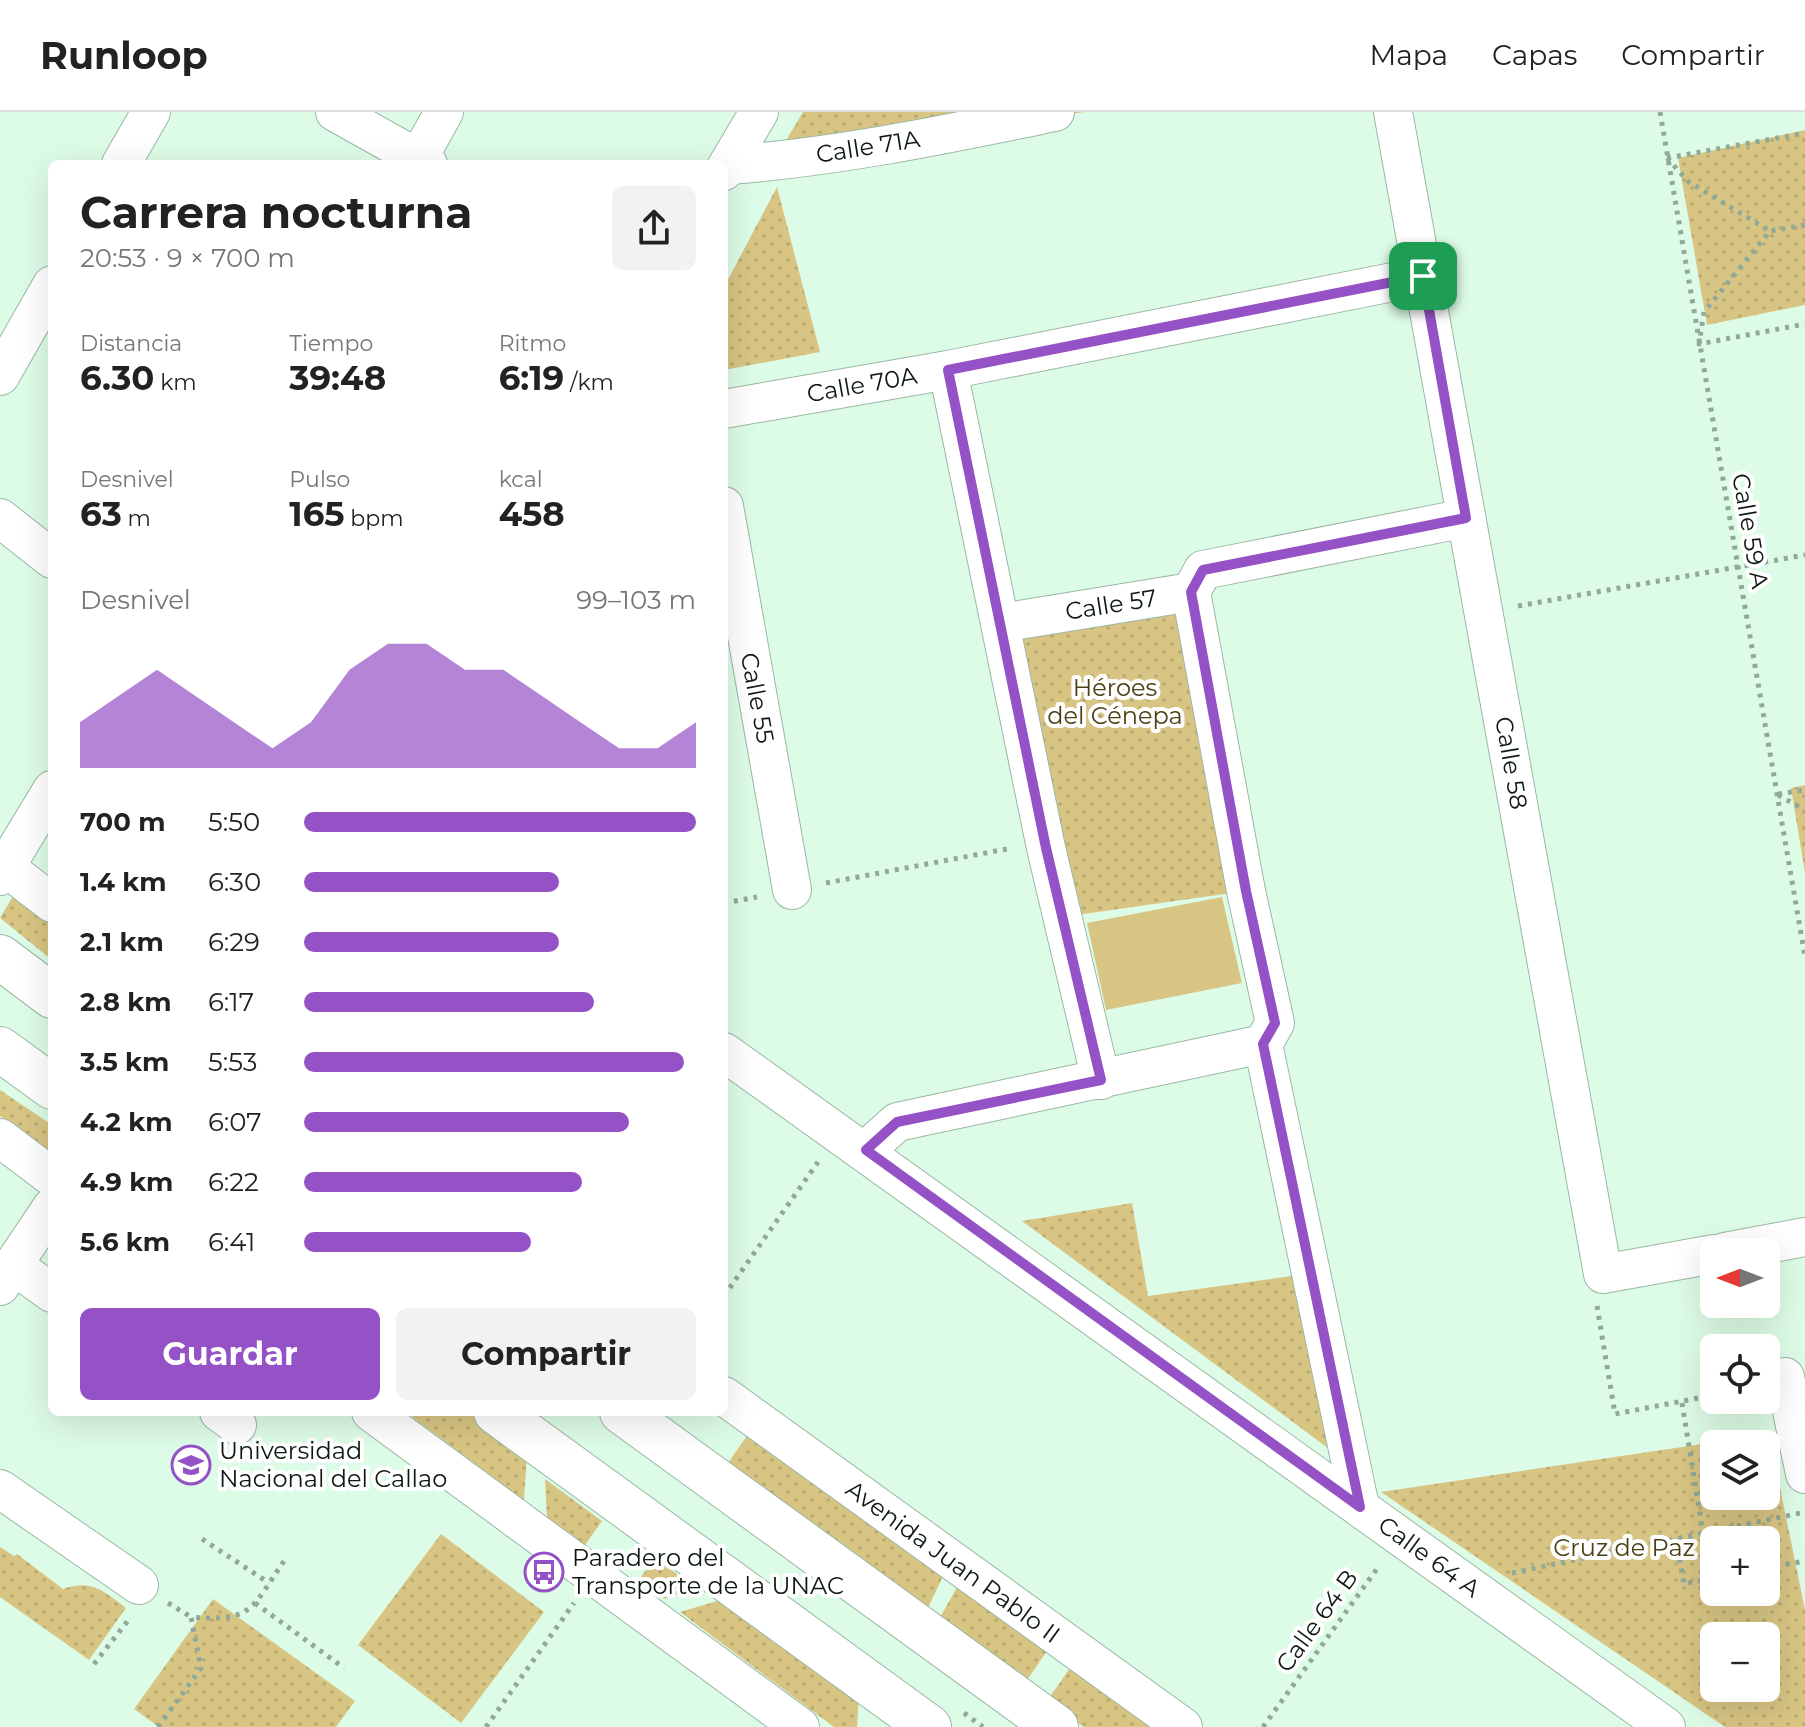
<!DOCTYPE html>
<html lang="es">
<head>
<meta charset="utf-8">
<style>
	:root { --surface:#fff; --page:#f2f2f2; --text:#222; --muted:#767676; --line:#e0e0e0; --accent:#9551c6 }
	body { margin:0; font-family:Montserrat,sans-serif; background:var(--page); color:var(--text); height:100vh; display:flex; flex-direction:column; font-size:30px; white-space:nowrap }
	* { box-sizing:border-box; margin:0 }
	p { font-size:26px; color:var(--muted) }
	.icon { flex:none; width:44px; height:44px; fill:none; stroke:currentColor; stroke-width:2; stroke-linecap:round; stroke-linejoin:round }
	.map { position:relative; flex:1; overflow:hidden }
	.details { position:absolute; left:48px; top:48px; width:680px; height:1256px; display:flex; flex-direction:column; background:var(--surface); border-radius:12px; box-shadow:0 8px 32px #0002 }
	.details>* { flex:none }
	.needle { width:52px; rotate:270deg }
	.tools { position:absolute; left:1700px; top:1126px; display:grid; gap:16px }
	.tools a { display:grid; place-items:center; width:80px; height:80px; border-radius:12px; background:var(--surface); box-shadow:0 8px 32px #0002; font-size:40px }
	.pin { position:absolute; display:grid; place-items:center; width:68px; height:68px; color:#fff; margin:-34px; border-radius:16px; box-shadow:0 4px 12px #0006 }
	.round { display:grid; place-items:center; flex:none; width:84px; height:84px; border-radius:12px; background:var(--page) }
	.head { display:flex; align-items:center; justify-content:space-between; height:136px; padding:0 32px }
	h1 { font-size:44px; font-weight:700; line-height:60px }
	.metrics { display:grid; grid-template-columns:repeat(3,1fr); gap:12px; height:136px; padding:8px 32px }
	.metrics div { display:grid; align-content:center }
	.metrics b { font-size:34px; font-weight:700 }
	.metrics small { font-size:22px; font-weight:400 }
	.metrics p { font-size:22px }
	.chart { height:224px; padding:16px 32px }
	.chart p { display:flex; justify-content:space-between }
	.chart svg { width:100%; height:144px; margin-top:8px; fill:var(--accent); opacity:.7 }
	.cta { display:flex; gap:16px; margin-top:auto; padding:16px 32px }
	.cta a { flex:1; height:92px; border-radius:12px; background:var(--accent); color:#fff; font-size:32px; font-weight:700; line-height:92px; text-align:center }
	.cta a+a { background:var(--page); color:var(--text) }
	ul { padding:0 32px; list-style:none; font-size:26px }
	li { display:grid; grid-template-columns:128px 96px 1fr; align-items:center; height:60px }
	li i { height:20px; border-radius:10px; background:var(--accent) }
	header { display:flex; align-items:center; gap:48px; box-sizing:border-box; height:112px; padding:0 40px; background:var(--surface); border-bottom:2px solid var(--line) }
	header strong { font-size:38px }
	nav { display:flex; gap:44px; margin-inline-start:auto; font-size:28px }
	.map>svg:first-child { display:block }
</style>
</head>
<body>
<header>
<strong>Runloop</strong>
<nav><a>Mapa</a><a>Capas</a><a>Compartir</a></nav>
</header>
<div class="map">
<svg width="1805" height="1615" viewBox="0 0 1805 1615">
	<defs>
		<pattern id="grass-dots" width="8" height="8" patternUnits="userSpaceOnUse" patternTransform="scale(2)"><rect width="8" height="8" fill="#d8c584"/><path d="M2 2h.1M6 6h.1" fill="none" stroke="#b8a971" stroke-width="1.8" stroke-linecap="round"/></pattern>
	</defs>
	<rect width="100%" height="100%" fill="#ddfce7"/>
	<g fill="url(#grass-dots)" fill-rule="evenodd">
		<polygon points="803,0 1084,0 773,50"/>
		<polygon points="1805,18 1805,193 1707,213 1678,46"/>
		<polygon points="777,75 820,240 724,258 724,175"/>
		<polygon points="1191,480 1246,779 1062,805 1001,511"/>
		<polygon points="1805,673 1805,761 1791,676"/>
		<polygon points="16,779 52,806 52,848 0,806"/>
		<polygon points="0,978 52,1013 52,1042 0,1004"/>
		<polygon points="1132,1091 1148,1184 1306,1162 1344,1348 1022,1109"/>
		<polygon points="416,1300 471,1300 527,1341 524,1388 412,1305"/>
		<polygon points="751,1318 945,1460 926,1500 728,1351"/>
		<path d="M1769,1322L1805,1498V1615H1725L1381,1380ZM1714,1332H1766V1384H1714ZM1714,1428H1766V1480H1714ZM1714,1524H1766V1576H1714Z"/>
		<polygon points="545,1367 602,1409 585,1433 547,1406"/>
		<polygon points="441,1422 544,1500 461,1611 358,1533"/>
		<path d="M0,1435L14,1444L17,1442L63,1477C92,1467 103,1479 126,1496L89,1548L0,1485Z"/>
		<polygon points="655,1446 696,1476 664,1487 638,1469"/>
		<polygon points="959,1472 1049,1536 1025,1571 939,1507"/>
		<polygon points="213,1487 355,1589 336,1615 159,1615 134,1597"/>
		<polygon points="724,1487 859,1585 857,1615 834,1615 680,1500"/>
		<polygon points="1070,1556 1153,1615 1084,1615 1047,1589"/>
	</g>
	<polygon fill="#d8c584" points="1222,785 1242,871 1106,898 1087,811"/>
	<g fill="none" stroke-linecap="round" stroke-linejoin="round">
		<g stroke="#9ab7a3" stroke-width="40">
			<g id="minor">
				<polyline points="335,0 428,52"/>
				<polyline points="1393,0 1603,1162 1714,1142"/>
				<polyline points="121,52 151,0"/>
				<polyline points="415,52 444,0"/>
				<path d="M728,53C838,45 947,22 1055,0"/>
				<polyline points="724,59 759,0"/>
				<polyline points="948,258 1046,736 1101,968"/>
				<polyline points="0,264 52,173"/>
				<polyline points="724,297 948,258 1423,164"/>
				<polyline points="724,394 792,778"/>
				<polyline points="0,406 52,447"/>
				<polyline points="1191,480 1246,779 1275,911 1263,932"/>
				<polyline points="1191,480 1203,458 1466,406"/>
				<polyline points="1001,511 1191,480"/>
				<polyline points="0,751 52,791"/>
				<polyline points="0,764 52,678"/>
				<polyline points="1263,932 1360,1395"/>
				<polyline points="724,940 1666,1615"/>
				<polyline points="0,1026 52,1065"/>
				<polyline points="866,1038 897,1010 1263,932"/>
				<polyline points="1725,1140 1805,1125"/>
				<polyline points="13,1153 52,1095"/>
				<polyline points="0,1174 13,1153 52,1181"/>
				<polyline points="1785,1265 1805,1362"/>
				<polyline points="724,1284 1183,1615"/>
				<polyline points="219,1300 237,1313"/>
				<polyline points="371,1300 800,1615"/>
				<polyline points="0,1377 139,1473"/>
			</g>
		</g>
		<g stroke="#9ab7a3" stroke-width="46">
			<g id="major">
				<polyline points="0,845 52,884"/>
				<polyline points="0,937 52,975"/>
				<polyline points="496,1300 929,1615"/>
				<polyline points="622,1300 1056,1615"/>
			</g>
		</g>
		<g stroke="#91a999" stroke-width="5" stroke-dasharray="4 6" stroke-linecap="butt">
			<polyline points="1660,0 1805,845"/>
			<polyline points="1667,46 1805,21"/>
			<polyline points="1667,46 1689,70 1770,119"/>
			<polyline points="1805,113 1770,119 1704,200 1699,232 1805,212"/>
			<polyline points="1518,494 1805,443"/>
			<polyline points="1778,682 1805,678"/>
			<polyline points="1778,683 1805,698"/>
			<polyline points="826,771 1012,736"/>
			<polyline points="724,791 757,785"/>
			<polyline points="724,1184 818,1050"/>
			<polyline points="1597,1194 1615,1302 1714,1283"/>
			<polyline points="1682,1291 1703,1421"/>
			<polyline points="1732,1415 1735,1428"/>
			<polyline points="202,1427 269,1471"/>
			<polyline points="1676,1427 1684,1472 1714,1466"/>
			<polyline points="1766,1456 1805,1449"/>
			<polyline points="1512,1461 1805,1400"/>
			<polyline points="168,1491 191,1505"/>
			<polyline points="255,1491 344,1556"/>
			<polyline points="94,1552 130,1506"/>
			<polyline points="964,1601 983,1615"/>
			<path d="M158,1615L201,1556L191,1505C253,1510 251,1497 284,1449"/>
			<polyline points="486,1615 574,1491"/>
			<polyline points="1263,1615 1379,1454"/>
		</g>
		<use href="#minor" stroke="#fff" stroke-width="38"/>
		<use href="#major" stroke="#fff" stroke-width="44"/>
	</g>
	<g fill="none" stroke-linecap="round" stroke-linejoin="round">
		<g stroke="#fff" stroke-width="16">
			<polygon id="route" points="1423,164 1466,406 1203,458 1191,480 1246,779 1275,911 1263,932 1360,1395 866,1038 897,1010 1101,968 1046,736 948,258"/>
		</g>
		<use href="#route" stroke="#9551c6" stroke-width="10"/>
	</g>
	<defs>
		<g id="university-ring" transform="scale(2)"><circle r="9.5" fill="#fff" stroke="#9551c6" stroke-width="1.5"/><path d="M0-5L7-2L0 1L-7-2ZM-4 1L0 2.5L4 1V4Q0 6-4 4Z" fill="#9551c6"/></g>
		<g id="bus-ring" transform="scale(2)"><circle r="9.5" fill="#fff" stroke="#9551c6" stroke-width="1.5"/><path d="M-5-6H5V4H4V6H2V4H-2V6H-4V4H-5ZM-3.5-4V0h7V-4ZM-3.5 1.2v1.5H-2V1.2ZM2 1.2v1.5H3.5V1.2Z" fill="#9551c6"/></g>
	</defs>
	<g fill-rule="evenodd">
		<use href="#university-ring" x="191" y="1353"/>
		<use href="#bus-ring" x="544" y="1460"/>
	</g>
	<g text-anchor="middle" stroke-width="8" stroke-linejoin="round" paint-order="stroke">
		<g font-size="24" fill="#0e1912" stroke="#fff">
			<text transform="translate(868 35) rotate(-9)" y="8">Calle 71A</text>
			<text transform="translate(862 273) rotate(-10)" y="8">Calle 70A</text>
			<text transform="translate(1750 419) rotate(80)" y="8">Calle 59 A</text>
			<text transform="translate(1111 493) rotate(-9)" y="8">Calle 57</text>
			<text transform="translate(757 586) rotate(79)" y="8">Calle 55</text>
			<text transform="translate(1511 651) rotate(80)" y="8">Calle 58</text>
			<text transform="translate(1429 1445) rotate(36)" y="8">Calle 64 A</text>
			<text transform="translate(953 1450) rotate(36)" y="8">Avenida Juan Pablo II</text>
			<text transform="translate(1317 1509) rotate(-54)" y="8">Calle 64 B</text>
		</g>
		<g font-size="24" fill="#4c4014" stroke="#fff">
			<text x="1115" y="584">Héroes<tspan x="1115" dy="28">del Cénepa</tspan></text>
			<text x="1624" y="1444">Cruz de Paz</text>
		</g>
		<g font-size="24" fill="#0e1912" stroke="#fff" text-anchor="start">
			<text x="219" y="1347">Universidad<tspan x="219" dy="28">Nacional del Callao</tspan></text>
			<text x="572" y="1454">Paradero del<tspan x="572" dy="28">Transporte de la UNAC</tspan></text>
		</g>
	</g>
</svg>
<div class="tools">
<a><svg class="needle" viewBox="-14 -14 28 28"><path d="M0-13l5 13h-10z" fill="#e53935"/><path d="M0 13l5-13h-10z" fill="#767676"/></svg></a>
<a><svg class="icon" aria-label="locate" viewBox="0 0 24 24"><circle cx="12" cy="12" r="6"/><path d="M12 2v4M12 18v4M2 12h4M18 12h4"/></svg></a>
<a><svg class="icon" aria-label="layers" viewBox="0 0 24 24"><path d="M12 4l9 5-9 5-9-5zM3 14l9 5 9-5"/></svg></a>
<a>+</a>
<a>−</a>
</div>
<div class="pin" style="left:1423px;top:164px;background:#1e9e55"><svg class="icon" aria-label="arrive" viewBox="0 0 24 24"><path d="M6 21V4h12l-3 4 3 4H6"/></svg></div>
<section class="details">
<div class="head"><div><h1>Carrera nocturna</h1><p>20:53 · 9 × 700 m</p></div><a class="round"><svg class="icon" aria-label="share" viewBox="0 0 24 24"><path d="M12 15V3M7 8l5-5 5 5M5 13v7h14v-7"/></svg></a></div>
<div class="metrics">
<div><p>Distancia</p><b>6.30<small> km</small></b></div>
<div><p>Tiempo</p><b>39:48</b></div>
<div><p>Ritmo</p><b>6:19<small> /km</small></b></div>
</div>
<div class="metrics">
<div><p>Desnivel</p><b>63<small> m</small></b></div>
<div><p>Pulso</p><b>165<small> bpm</small></b></div>
<div><p>kcal</p><b>458</b></div>
</div>
<div class="chart"><p><span>Desnivel</span>99–103 m</p>
<svg viewBox="0 0 160 44" preserveAspectRatio="none"><path d="M0 44V30L10 22L20 14L30 22L40 30L50 38L60 30L70 14L80 6L90 6L100 14L110 14L120 22L130 30L140 38L150 38L160 30V44z"/></svg>
</div>
<ul>
<li><b>700 m</b>5:50<i style="width:100%"></i></li>
<li><b>1.4 km</b>6:30<i style="width:65%"></i></li>
<li><b>2.1 km</b>6:29<i style="width:65%"></i></li>
<li><b>2.8 km</b>6:17<i style="width:74%"></i></li>
<li><b>3.5 km</b>5:53<i style="width:97%"></i></li>
<li><b>4.2 km</b>6:07<i style="width:83%"></i></li>
<li><b>4.9 km</b>6:22<i style="width:71%"></i></li>
<li><b>5.6 km</b>6:41<i style="width:58%"></i></li>
</ul>
<div class="cta"><a>Guardar</a><a>Compartir</a></div>
</section>
</div>
</body>
</html>
